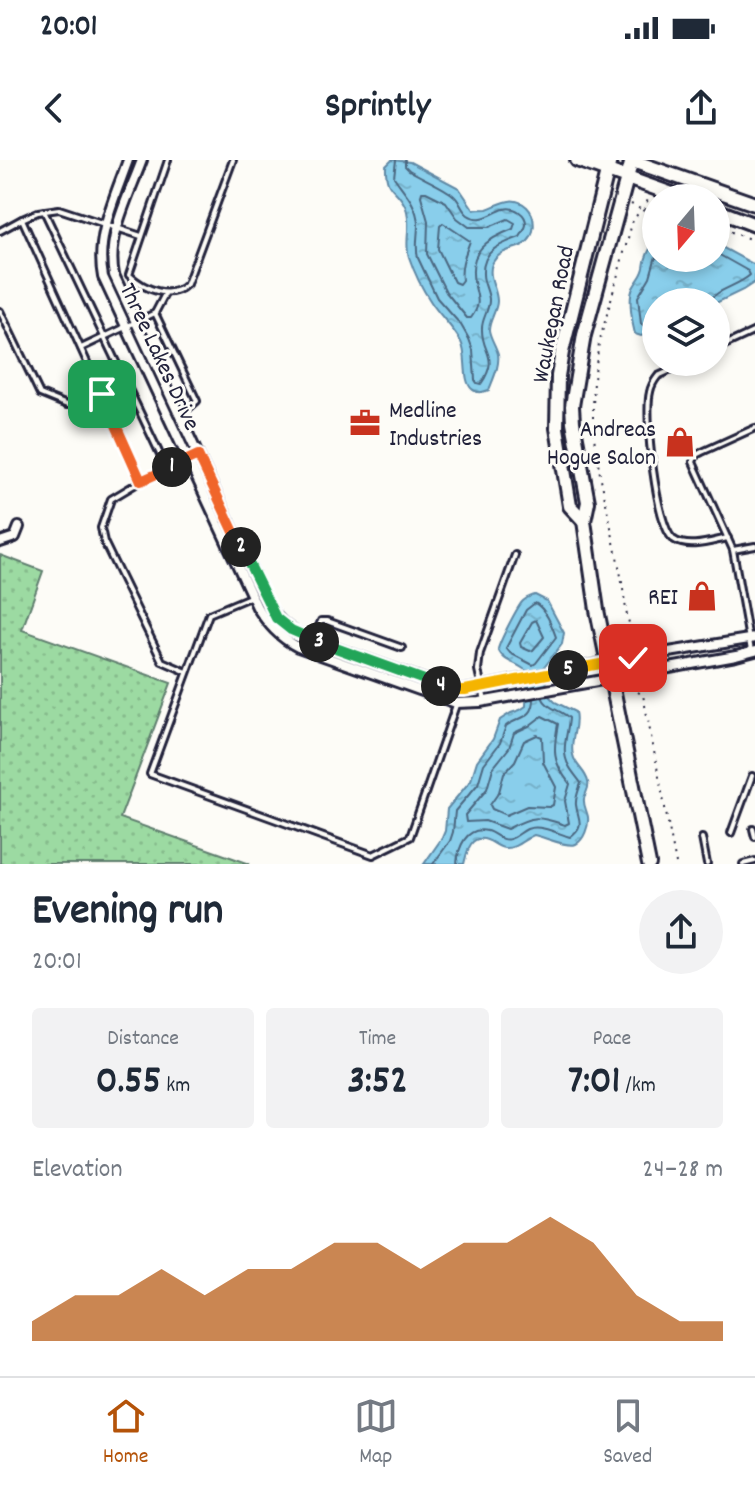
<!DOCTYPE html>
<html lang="en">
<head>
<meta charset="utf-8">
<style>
	:root { --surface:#fff; --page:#f2f2f3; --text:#1f2937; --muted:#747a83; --line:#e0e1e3; --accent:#b45309 }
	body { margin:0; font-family:Dekko,sans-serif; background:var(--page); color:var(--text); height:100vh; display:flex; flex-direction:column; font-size:30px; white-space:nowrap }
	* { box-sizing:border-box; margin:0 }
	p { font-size:26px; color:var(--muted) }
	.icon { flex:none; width:44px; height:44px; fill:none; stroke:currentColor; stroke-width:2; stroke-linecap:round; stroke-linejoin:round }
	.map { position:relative; height:704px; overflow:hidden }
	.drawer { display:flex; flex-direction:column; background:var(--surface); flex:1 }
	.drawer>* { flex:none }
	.needle { width:52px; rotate:199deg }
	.controls { position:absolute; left:642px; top:24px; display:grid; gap:16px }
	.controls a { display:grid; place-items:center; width:88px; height:88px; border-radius:50%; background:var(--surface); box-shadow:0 4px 12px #0003; font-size:40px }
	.pin { position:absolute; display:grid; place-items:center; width:68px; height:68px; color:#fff; margin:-34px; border-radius:16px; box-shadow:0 4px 12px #0006 }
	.km { position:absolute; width:40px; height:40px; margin:-20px; border-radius:50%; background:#222; color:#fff; font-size:22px; line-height:40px; text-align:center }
	.round { display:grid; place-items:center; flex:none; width:84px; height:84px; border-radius:42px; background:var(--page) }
	.headline { display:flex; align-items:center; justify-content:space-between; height:136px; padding:0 32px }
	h1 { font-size:44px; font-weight:700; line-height:60px }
	.metrics { display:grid; grid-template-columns:repeat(3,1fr); gap:12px; height:136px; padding:8px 32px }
	.metrics div { display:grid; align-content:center; border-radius:8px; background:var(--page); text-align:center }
	.metrics b { font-size:40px; font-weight:700 }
	.metrics small { font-size:22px; font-weight:400 }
	.metrics p { font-size:22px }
	.chart { height:224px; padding:16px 32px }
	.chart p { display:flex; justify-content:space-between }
	.chart svg { width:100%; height:144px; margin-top:8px; fill:var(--accent); opacity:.7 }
	.status { display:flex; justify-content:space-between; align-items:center; height:56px; padding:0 40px; background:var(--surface); direction:ltr }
	.status svg { height:22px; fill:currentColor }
	header { display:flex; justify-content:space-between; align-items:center; height:104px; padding:0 32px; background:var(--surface); font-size:36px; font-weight:700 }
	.tabs { display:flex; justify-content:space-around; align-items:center; height:112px; border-top:2px solid var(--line); background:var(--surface); font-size:22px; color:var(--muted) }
	.tabs a { display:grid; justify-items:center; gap:4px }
	.tabs .current { color:var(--accent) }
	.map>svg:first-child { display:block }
</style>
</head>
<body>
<div class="status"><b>20:01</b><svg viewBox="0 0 49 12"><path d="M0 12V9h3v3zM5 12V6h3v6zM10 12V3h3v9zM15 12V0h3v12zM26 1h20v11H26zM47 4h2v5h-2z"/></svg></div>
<header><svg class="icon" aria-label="back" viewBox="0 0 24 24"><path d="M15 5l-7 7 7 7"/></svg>Sprintly<svg class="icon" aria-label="share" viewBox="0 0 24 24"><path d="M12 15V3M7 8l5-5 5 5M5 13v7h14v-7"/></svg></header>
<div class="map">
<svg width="755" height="704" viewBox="0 0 755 704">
	<defs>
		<pattern id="grass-dots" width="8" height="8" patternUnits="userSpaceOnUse" patternTransform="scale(2)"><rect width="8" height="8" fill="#9cdaa2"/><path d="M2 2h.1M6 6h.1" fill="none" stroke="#86bb8c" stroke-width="1.8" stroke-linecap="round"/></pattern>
		<pattern id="water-ripples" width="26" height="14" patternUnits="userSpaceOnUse" patternTransform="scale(2)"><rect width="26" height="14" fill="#89ceeb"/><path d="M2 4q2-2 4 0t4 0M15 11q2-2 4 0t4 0" fill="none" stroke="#76b1ca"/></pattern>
	</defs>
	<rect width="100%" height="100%" fill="#fdfcf7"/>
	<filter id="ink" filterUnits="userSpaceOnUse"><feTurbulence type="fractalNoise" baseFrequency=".0125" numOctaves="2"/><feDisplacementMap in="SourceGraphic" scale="16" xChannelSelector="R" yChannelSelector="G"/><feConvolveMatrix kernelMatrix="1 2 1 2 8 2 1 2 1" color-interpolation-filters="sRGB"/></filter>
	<g filter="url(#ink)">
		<polygon fill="url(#grass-dots)" stroke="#5f7e6e" stroke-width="2" points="0,395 43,411 22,470 171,523 120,658 250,704 0,704"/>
		<g fill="url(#water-ripples)" stroke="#6089a5" stroke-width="2">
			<path d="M392,0L410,2L459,28L474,50C477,49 484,49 487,49C501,44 513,34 527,47C537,57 536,78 523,85C511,91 499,90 492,104C487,116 497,129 497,141C497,151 489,160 489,170C490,178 496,186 498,194C500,206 493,219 489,230C483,232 477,234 472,229C462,221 468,195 461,182C453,167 440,156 431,142C423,130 414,112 409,97C404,82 412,65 406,48C398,27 385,33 386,6Z"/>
			<path d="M656,74V98H716V84L755,105V122L743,130L716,143L656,142V171L641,176L635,174C632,163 628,138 633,128C636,122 641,117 643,111C645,107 644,102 646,98C649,88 653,86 656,74Z"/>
			<path d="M535,435L547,441L564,473L562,484L543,509L550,537L555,542L575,552C579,567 569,580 573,595C575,606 586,611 588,622C590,628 585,633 584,639C583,645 587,651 588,657C589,666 584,680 576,684C568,688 544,677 534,675C524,679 516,689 504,688C498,687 493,682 487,680C470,674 467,692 464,704H424L442,678L445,671L447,649L471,620L477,601L493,579L500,560L511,553L520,550L526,546L527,512C518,502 503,503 498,489C500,481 517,447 523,441C528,436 529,437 535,435Z"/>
		</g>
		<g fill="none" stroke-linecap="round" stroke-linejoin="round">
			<g stroke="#4b6781" stroke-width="2">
				<path d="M396,0L394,17C405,33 417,44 418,64C418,76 415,87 418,98L437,138L461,165L469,179L473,190L475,220L477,223L481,224C500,196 482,194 482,170C481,159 490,150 489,139C488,130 483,123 483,114C482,89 502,84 520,77C522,74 525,69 526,65C527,54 514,46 504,49C493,52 481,64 468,55C461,50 460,40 453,35C446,28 420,17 409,10L405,6V0"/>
				<path d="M422,32H426L446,42L457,58L469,67H489L508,59L515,63L513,69C487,79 468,91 474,122C477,138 482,143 471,158H467L446,132L427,94L428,61L421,36Z"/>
				<path d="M443,63L470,81C465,95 460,106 462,120L459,124L454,122L438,89L440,66Z"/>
				<polyline points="656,96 650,117 638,137 641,164 645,166 656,164"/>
				<path d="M708,142C717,129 738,126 750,115L748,111L716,93"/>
				<path d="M535,443C546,449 552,466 556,477L536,503L533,505L510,493L506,488L526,450Z"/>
				<polygon points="536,460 544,477 533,490 530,491 521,487 520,483 532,462"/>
				<path d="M542,556L558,564C553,590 552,602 570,624L565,641L569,663L565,665C536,656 533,655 507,669L485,661L466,662L465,655L487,629L493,608L509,588L514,573L529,566Z"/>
				<polygon points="537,575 542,577 543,602 556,627 553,645 549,647 527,646 506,655 492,649 490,645 499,632 504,613 515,601 524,581"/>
				<path d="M433,704L450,681L453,672L455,651L478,624L484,604L500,583L506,566C519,556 534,560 534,538"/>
				<path d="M457,704C458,688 466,666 487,671C495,673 501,682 510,679C516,677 521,672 527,669C540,664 557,673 570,677C586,665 578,660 576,645C575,638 579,630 581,623C577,617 572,612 569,606C560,590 568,575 569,558C560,549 548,550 542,537"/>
			</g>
			<g stroke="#22223b" stroke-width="10">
				<g id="service">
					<path d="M168,0L129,115C144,129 170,141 187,124L233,0"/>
					<polyline points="44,51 167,309"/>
					<polyline points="0,71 22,59"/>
					<polyline points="141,76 59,49 38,52 22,59 141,321 111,339 101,368 104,382 162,501 187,512"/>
					<polyline points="0,151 40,234 67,245 102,234"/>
					<polyline points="155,153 197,241 189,248 178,254"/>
					<polyline points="81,188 155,153 165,134"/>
					<polyline points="716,189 755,171"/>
					<path d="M689,202L658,216C654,221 651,226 650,232C644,255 656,365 673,379C688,390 712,381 728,378"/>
					<polyline points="142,320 198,295"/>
					<polyline points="733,390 755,386"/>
					<polyline points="252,436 209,454 150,614 373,695 410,677 456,545"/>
					<polyline points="309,491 321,461 327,461 402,488"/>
					<polyline points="751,491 733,390 693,302 696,295 702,292 755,268"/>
					<polyline points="485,541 478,510 480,493 515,395"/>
					<polyline points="753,669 755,677"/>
					<polyline points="731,673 752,616"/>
					<polyline points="702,678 707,704"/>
					<polyline points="743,704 755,701"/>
				</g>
			</g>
			<g stroke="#22223b" stroke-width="14">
				<g id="minor">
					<path d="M128,0C115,37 95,77 103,117L257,447C268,464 279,477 298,487L456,543L480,542L736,496L755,491"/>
					<path d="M142,0C129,36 106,77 114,115L269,447C278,461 288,469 302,476L453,530H465L607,502L755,478"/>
					<polyline points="0,382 15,377 19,367"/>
				</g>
			</g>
			<g stroke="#22223b" stroke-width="18">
				<g id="primary">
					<polyline points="577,0 683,38"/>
					<polyline points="630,0 755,44"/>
					<polyline points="632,0 584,175 572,246 573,262 588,342 584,361 597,450 649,704"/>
					<polyline points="716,50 755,65"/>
					<polyline points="584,361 570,346 557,268 558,216 562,192 610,0"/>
				</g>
			</g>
			<g stroke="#22223b" stroke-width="2" stroke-dasharray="2 6" stroke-linecap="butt">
				<polyline points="631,44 644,51 649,36"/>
				<polyline points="716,66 755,81"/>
				<path d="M631,485L634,480L627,456L621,416L600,314L593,271V248L594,219L599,183L633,60C638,52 647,47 656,48"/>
				<polyline points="638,532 643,535 676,704"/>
			</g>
			<use href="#service" stroke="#fdfcf7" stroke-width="4"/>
			<use href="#minor" stroke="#fdfcf7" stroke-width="8"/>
			<use href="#primary" stroke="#fdfcf7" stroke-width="12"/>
		</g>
	</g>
	<g fill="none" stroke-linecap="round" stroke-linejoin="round" filter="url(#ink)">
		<g stroke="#fff" stroke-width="16">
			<polyline id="split-1" points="102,234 141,321 172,307"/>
		</g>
		<g stroke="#fff" stroke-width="16">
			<polyline id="split-2" points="172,307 198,295 241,387"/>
		</g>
		<g stroke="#fff" stroke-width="16">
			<polyline id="split-3" points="241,387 276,458 291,470 319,482"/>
		</g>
		<g stroke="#fff" stroke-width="16">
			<polyline id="split-4" points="319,482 441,526"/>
		</g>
		<g stroke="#fff" stroke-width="16">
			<polyline id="split-5" points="441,526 453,530 465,530 568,510"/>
		</g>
		<g stroke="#fff" stroke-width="16">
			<polyline id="split-6" points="568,510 633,498"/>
		</g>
		<use href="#split-1" stroke="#f0652b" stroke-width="10"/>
		<use href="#split-2" stroke="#f0652b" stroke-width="10"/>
		<use href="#split-3" stroke="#22a559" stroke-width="10"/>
		<use href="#split-4" stroke="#22a559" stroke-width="10"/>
		<use href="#split-5" stroke="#f5b400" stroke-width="10"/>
		<use href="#split-6" stroke="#f5b400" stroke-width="10"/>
	</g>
	<defs>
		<g id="office-bare" transform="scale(2.4)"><path d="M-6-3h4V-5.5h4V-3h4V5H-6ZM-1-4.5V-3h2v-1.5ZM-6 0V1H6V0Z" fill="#c8321e" stroke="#fdfcf7" stroke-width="2.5" paint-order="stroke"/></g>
		<g id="shop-bare" transform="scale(2.4)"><path d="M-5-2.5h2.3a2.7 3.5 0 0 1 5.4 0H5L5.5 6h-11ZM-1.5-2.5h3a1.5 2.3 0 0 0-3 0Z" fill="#c8321e" stroke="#fdfcf7" stroke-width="2.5" paint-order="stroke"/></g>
	</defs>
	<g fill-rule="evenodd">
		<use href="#office-bare" x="365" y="263"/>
		<use href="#shop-bare" x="680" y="282"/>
		<use href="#shop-bare" x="702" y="436"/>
	</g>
	<g text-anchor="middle" stroke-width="6" stroke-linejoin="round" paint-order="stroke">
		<g font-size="24" fill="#22223b" stroke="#fdfcf7">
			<text transform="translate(552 154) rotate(-79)" y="8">Waukegan Road</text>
			<text transform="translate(161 196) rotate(65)" y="8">Three Lakes Drive</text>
		</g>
		<g font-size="24" fill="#22223b" stroke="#fdfcf7" text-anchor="end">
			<text x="389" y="257" text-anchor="start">Medline<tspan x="389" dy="28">Industries</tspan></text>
			<text x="656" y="276">Andreas<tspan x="656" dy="28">Hogue Salon</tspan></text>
			<text x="678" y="444">REI</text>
		</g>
	</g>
</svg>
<div class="controls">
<a><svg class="needle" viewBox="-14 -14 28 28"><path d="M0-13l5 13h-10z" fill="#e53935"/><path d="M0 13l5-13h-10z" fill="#747a83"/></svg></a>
<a><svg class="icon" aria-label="layers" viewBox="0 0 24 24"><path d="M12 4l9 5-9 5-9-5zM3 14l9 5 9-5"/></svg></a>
</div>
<div class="pin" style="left:102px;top:234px;background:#1e9e55"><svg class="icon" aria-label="arrive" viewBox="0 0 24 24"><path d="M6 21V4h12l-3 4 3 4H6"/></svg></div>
<div class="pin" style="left:633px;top:498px;background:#d93025"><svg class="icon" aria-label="check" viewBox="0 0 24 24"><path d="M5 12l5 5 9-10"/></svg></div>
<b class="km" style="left:172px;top:307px">1</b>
<b class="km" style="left:241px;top:387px">2</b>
<b class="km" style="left:319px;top:482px">3</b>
<b class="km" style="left:441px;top:526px">4</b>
<b class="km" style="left:568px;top:510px">5</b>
</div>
<section class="drawer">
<div class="headline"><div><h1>Evening run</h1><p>20:01</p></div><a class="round"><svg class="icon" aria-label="share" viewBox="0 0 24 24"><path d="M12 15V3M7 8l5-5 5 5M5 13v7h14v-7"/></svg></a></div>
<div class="metrics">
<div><p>Distance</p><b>0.55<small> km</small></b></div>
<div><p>Time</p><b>3:52</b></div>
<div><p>Pace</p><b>7:01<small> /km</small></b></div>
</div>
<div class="chart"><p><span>Elevation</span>24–28 m</p>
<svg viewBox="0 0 160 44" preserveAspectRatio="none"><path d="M0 44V38L10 30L20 30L30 22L40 30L50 22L60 22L70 14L80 14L90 22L100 14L110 14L120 6L130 14L140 30L150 38L160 38V44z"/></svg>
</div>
</section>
<nav class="tabs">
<a class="current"><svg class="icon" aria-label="home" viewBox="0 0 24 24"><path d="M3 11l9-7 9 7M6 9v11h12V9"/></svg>Home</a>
<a><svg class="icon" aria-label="map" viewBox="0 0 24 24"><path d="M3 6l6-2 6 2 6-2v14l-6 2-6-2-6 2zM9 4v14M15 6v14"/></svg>Map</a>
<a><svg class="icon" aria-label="saved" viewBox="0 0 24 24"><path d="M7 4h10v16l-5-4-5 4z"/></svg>Saved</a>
</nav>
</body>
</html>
